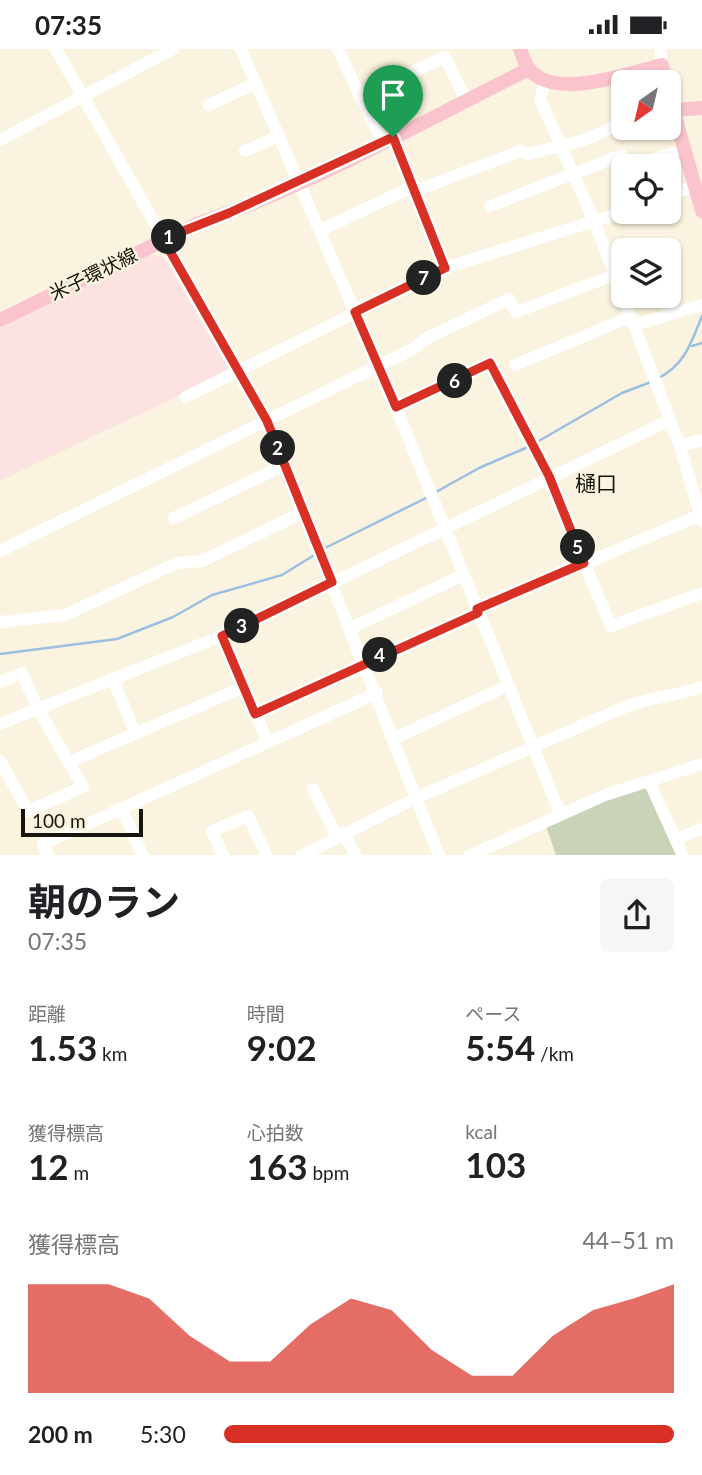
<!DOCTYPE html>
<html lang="ja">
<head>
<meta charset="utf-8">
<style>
	:root { --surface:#fff; --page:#f6f6f6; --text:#202124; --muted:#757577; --accent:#d93025 }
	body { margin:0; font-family:Lato,"Noto Sans JP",sans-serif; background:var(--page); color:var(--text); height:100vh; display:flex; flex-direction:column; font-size:26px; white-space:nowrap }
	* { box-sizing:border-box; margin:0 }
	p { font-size:23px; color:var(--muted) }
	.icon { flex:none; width:38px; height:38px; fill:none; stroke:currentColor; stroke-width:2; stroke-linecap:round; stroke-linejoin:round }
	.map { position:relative; height:806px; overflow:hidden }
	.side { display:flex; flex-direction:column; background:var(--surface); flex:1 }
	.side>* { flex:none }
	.needle { width:46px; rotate:214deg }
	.buttons { position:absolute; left:611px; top:21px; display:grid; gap:14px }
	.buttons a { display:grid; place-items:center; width:70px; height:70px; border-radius:10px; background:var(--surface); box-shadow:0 2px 5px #0004; font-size:35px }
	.scale { position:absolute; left:21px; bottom:18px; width:122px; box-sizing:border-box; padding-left:7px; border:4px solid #18150e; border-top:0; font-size:19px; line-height:24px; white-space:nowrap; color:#18150e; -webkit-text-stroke:5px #faf3df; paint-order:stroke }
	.pin { position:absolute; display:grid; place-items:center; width:60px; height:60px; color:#fff; margin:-72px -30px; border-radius:50% 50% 50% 0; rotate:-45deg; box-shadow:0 0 7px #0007 }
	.pin .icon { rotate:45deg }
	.km { position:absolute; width:35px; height:35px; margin:-18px; border-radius:50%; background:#222; color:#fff; font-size:19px; line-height:35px; text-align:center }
	.round { display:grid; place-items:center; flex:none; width:74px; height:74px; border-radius:10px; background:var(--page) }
	.head { display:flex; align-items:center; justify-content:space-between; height:119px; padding:0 28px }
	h1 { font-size:38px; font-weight:700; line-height:52px }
	.metrics { display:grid; grid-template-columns:repeat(3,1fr); gap:10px; height:119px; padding:7px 28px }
	.metrics div { display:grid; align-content:center }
	.metrics b { font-size:35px; font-weight:700 }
	.metrics small { font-size:19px; font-weight:400 }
	.metrics p { font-size:19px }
	.chart { height:196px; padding:14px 28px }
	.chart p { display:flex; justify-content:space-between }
	.chart svg { width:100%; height:126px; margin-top:7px; fill:var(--accent); opacity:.7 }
	ul { padding:0 28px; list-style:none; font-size:23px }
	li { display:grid; grid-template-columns:112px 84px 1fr; align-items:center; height:52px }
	li i { height:18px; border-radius:9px; background:var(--accent) }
	.status { display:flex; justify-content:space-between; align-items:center; height:49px; padding:0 35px; background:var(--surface); direction:ltr }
	.status svg { height:19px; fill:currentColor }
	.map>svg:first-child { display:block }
</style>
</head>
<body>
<div class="status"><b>07:35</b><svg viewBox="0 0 49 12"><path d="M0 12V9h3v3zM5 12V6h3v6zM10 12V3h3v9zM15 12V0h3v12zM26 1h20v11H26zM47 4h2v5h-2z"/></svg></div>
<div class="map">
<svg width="702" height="807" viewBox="0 0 702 807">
	<rect width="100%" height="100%" fill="#faf3df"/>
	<polygon fill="#fde2e2" points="147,205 164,208 230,322 0,432 0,279"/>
	<polygon fill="#c9d3b7" points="643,738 651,741 678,806 556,806 546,777 579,761"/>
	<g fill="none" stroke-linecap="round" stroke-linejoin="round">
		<g stroke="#9bbfe1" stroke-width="2.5">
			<polyline points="692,297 702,294"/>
			<path d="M657,330C685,316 691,294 702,267"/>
			<polyline points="537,393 622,344 651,333"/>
			<polyline points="436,443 479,419 528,398"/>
			<polyline points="321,501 428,448"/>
			<polyline points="0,605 117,590 173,568 212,546 282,526 316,505"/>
		</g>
		<g stroke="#fff" stroke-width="12">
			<polyline points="56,0 267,372 439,807"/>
			<polyline points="241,0 396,358 560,764"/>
			<polyline points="338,0 360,47 445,8 466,51"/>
			<polyline points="660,0 662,16"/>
			<polyline points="546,31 540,50 595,174 680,397 702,472"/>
			<polyline points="360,47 383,94"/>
			<polyline points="209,56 256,34"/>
			<polyline points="0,91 173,0"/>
			<polyline points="245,102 279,87"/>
			<polyline points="640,114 685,101"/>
			<polyline points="412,138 445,219"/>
			<polyline points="413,143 520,102 528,105 584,91 623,74"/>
			<polyline points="668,146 695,137"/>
			<polyline points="490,157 622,106"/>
			<polyline points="321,181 412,138 393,88"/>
			<polyline points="634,276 702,256"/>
			<polyline points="515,316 630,268"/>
			<polyline points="186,348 445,219 623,163"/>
			<polyline points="396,358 490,314 549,427"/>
			<polyline points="680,397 702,391"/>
			<polyline points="548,428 611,577 702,544"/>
			<polyline points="174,469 285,416"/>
			<polyline points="0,502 413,300 425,290 509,250 516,263 614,226"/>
			<polyline points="477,560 700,466"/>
			<polyline points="0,573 65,566 177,514 202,512 304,463"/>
			<polyline points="351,579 463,526"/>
			<polyline points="113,630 135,684"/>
			<polyline points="0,633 22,624 38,660 83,738 28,762 0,712"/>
			<polyline points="244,638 268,693"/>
			<polyline points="255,665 478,564"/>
			<polyline points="0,675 222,587 670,371"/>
			<polyline points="395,689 507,637"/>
			<polyline points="69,713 244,638 222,587"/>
			<polyline points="649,732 683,807"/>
			<polyline points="313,740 337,788"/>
			<polyline points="121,759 143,807"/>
			<polyline points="344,784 356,807"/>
			<polyline points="676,790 702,780"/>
			<polyline points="48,807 43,795 377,644"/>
			<polyline points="223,807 212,782 248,767 267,807"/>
			<path d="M301,807L416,749L627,657C652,648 675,647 702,638"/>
			<polyline points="469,807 605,746 702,715"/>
		</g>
		<g stroke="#fac3cd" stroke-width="14">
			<path d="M520,0C522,6 525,15 529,20C554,52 629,24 662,16L666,33"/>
			<polyline points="668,43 702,162"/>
			<polyline points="674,61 702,59"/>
			<path d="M0,271L197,175C312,136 420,74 529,20"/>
		</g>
	</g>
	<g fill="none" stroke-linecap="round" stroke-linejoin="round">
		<g stroke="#fff" stroke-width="14">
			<polygon id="route" points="393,88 445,219 355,263 396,358 490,314 549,427 584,514 477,560 478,564 255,665 222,587 332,533 267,372 163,190 229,164"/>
		</g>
		<use href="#route" stroke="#d93025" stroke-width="9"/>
	</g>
	<g text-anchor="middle" stroke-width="5" stroke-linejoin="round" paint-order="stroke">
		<g font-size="19" fill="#18150e" stroke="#faf3df">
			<text transform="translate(93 225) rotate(-26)" y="7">米子環状線</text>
		</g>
		<g font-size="21" fill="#18150e" stroke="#faf3df">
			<text x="596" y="442">樋口</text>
		</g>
	</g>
</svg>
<div class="buttons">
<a><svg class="needle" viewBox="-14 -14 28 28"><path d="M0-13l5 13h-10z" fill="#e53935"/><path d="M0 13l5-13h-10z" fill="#757577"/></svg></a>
<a><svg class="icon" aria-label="locate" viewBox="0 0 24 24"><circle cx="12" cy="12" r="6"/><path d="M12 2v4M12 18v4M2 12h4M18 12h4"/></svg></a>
<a><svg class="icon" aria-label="layers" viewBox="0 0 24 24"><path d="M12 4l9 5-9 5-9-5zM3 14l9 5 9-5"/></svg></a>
</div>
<div class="scale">100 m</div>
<div class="pin" style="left:393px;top:88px;background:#1e9e55"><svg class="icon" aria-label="arrive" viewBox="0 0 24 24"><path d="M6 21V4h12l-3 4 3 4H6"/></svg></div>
<b class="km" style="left:169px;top:188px">1</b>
<b class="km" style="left:278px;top:399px">2</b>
<b class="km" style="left:242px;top:577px">3</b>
<b class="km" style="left:380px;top:606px">4</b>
<b class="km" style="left:578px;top:498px">5</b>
<b class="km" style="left:455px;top:332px">6</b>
<b class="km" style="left:424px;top:229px">7</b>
</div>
<section class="side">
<div class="head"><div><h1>朝のラン</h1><p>07:35</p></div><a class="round"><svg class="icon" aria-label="share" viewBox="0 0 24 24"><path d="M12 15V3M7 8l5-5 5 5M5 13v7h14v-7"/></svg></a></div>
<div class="metrics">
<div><p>距離</p><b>1.53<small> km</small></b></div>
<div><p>時間</p><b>9:02</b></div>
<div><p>ペース</p><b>5:54<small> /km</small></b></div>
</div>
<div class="metrics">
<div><p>獲得標高</p><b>12<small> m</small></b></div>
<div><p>心拍数</p><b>163<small> bpm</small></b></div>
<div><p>kcal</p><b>103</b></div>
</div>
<div class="chart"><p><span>獲得標高</span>44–51 m</p>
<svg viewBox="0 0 160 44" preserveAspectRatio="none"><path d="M0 44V6L10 6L20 6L30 11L40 24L50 33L60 33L70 20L80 11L90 15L100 29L110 38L120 38L130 24L140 15L150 11L160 6V44z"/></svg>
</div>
<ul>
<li><b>200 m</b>5:30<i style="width:100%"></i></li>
</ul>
</section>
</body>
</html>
